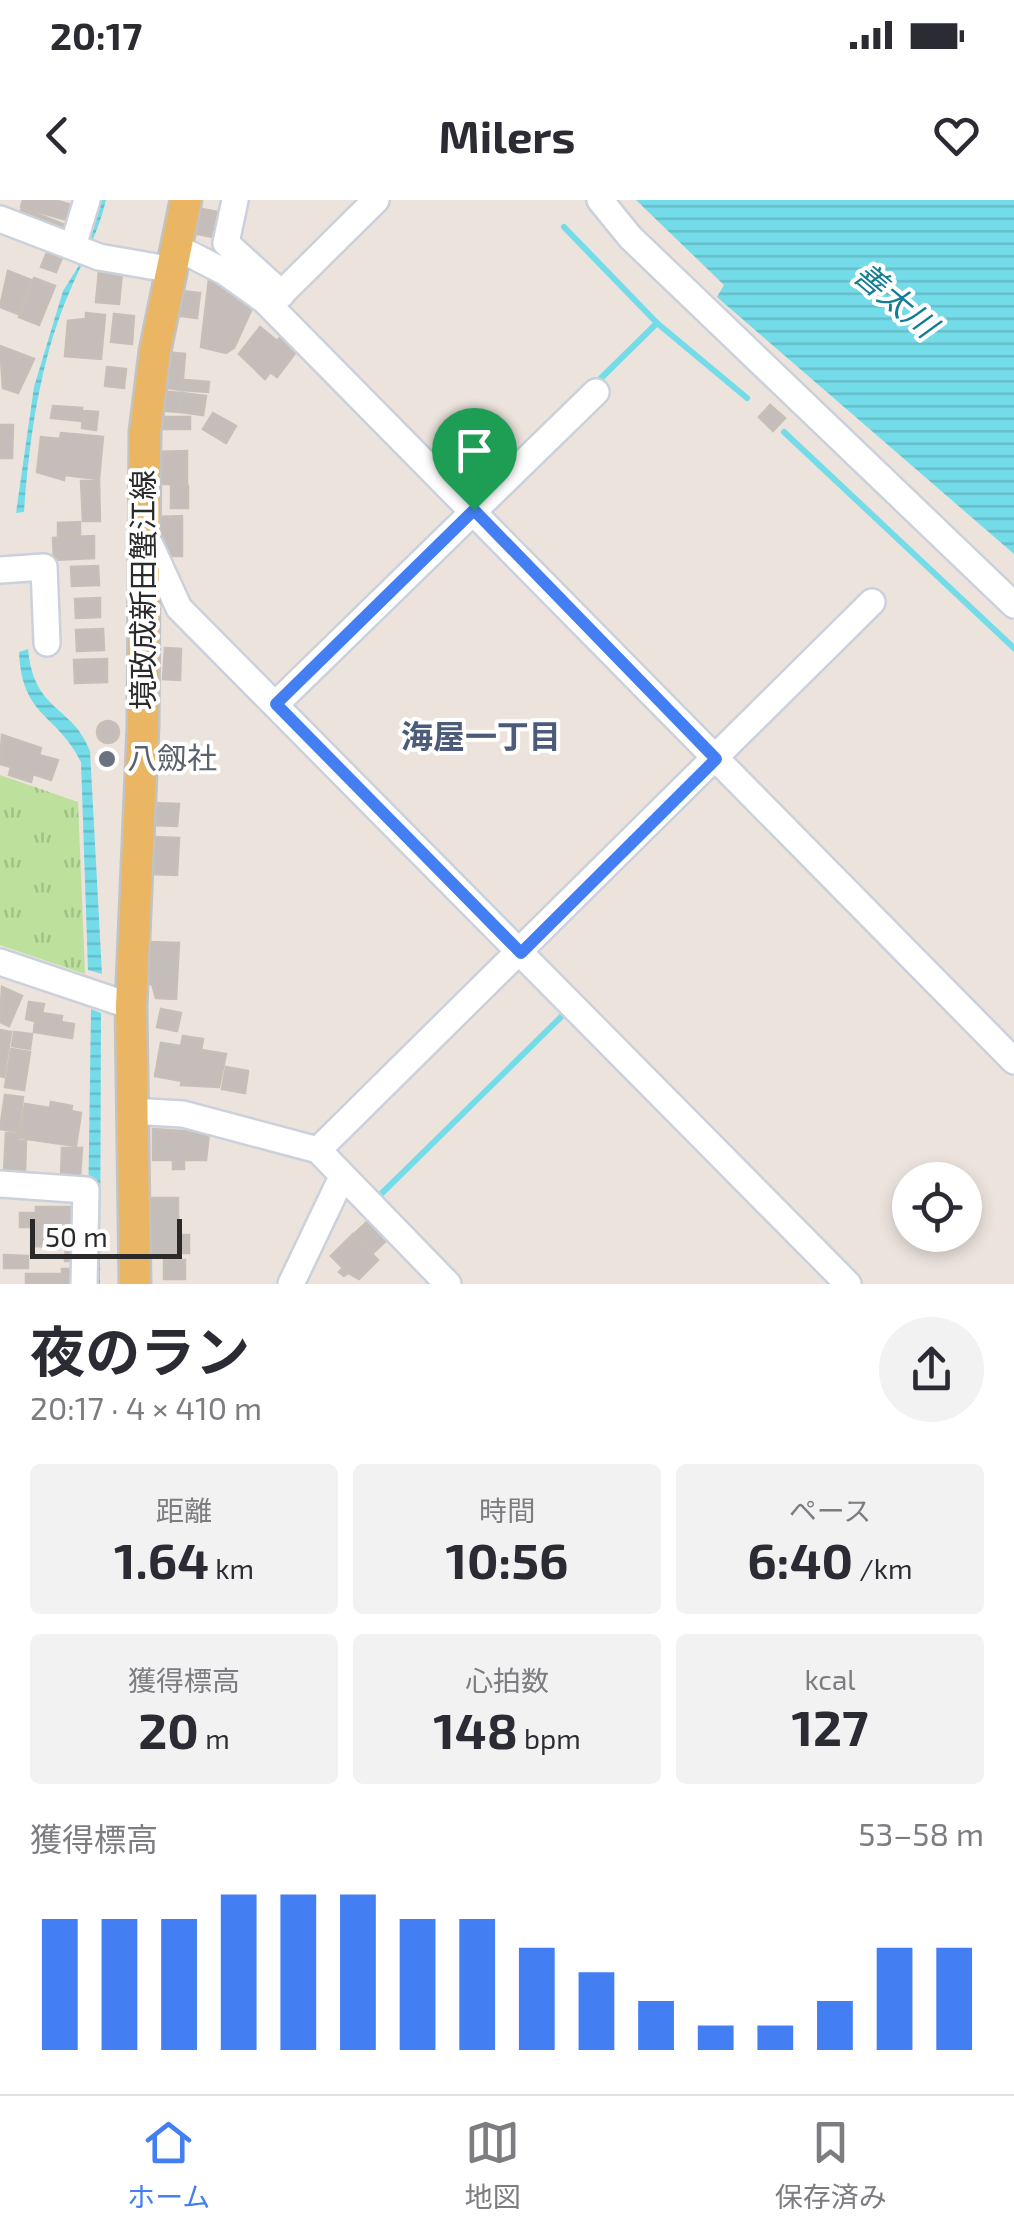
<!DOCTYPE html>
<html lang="ja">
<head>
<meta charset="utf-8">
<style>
	:root { --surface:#fff; --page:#f2f2f3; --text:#2b2b33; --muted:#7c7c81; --line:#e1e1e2; --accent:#437ff2 }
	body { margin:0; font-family:"Exo 2","Noto Sans JP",sans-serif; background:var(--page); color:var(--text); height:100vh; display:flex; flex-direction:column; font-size:38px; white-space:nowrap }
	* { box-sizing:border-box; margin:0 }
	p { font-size:32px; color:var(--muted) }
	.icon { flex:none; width:55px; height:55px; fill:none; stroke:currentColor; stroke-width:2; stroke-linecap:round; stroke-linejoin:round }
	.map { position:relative; height:1084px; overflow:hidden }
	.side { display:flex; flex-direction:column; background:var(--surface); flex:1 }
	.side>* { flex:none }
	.buttons { position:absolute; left:892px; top:962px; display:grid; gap:20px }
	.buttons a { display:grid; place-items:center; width:90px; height:90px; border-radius:50%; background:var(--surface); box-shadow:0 5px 15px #0003; font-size:50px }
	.scale { position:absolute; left:30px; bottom:25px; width:152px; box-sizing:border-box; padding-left:10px; border:5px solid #2a2a2a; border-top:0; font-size:28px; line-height:35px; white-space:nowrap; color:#2a2a2a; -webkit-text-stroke:8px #fff; paint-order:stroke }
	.pin { position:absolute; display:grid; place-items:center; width:85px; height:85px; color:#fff; margin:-102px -42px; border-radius:50% 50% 50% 0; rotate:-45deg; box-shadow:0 0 10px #0007 }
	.pin .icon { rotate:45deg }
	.round { display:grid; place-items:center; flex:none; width:105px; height:105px; border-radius:52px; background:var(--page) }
	.summary { display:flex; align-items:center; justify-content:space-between; height:170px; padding:0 30px }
	h1 { font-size:55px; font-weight:700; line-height:75px }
	.figures { display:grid; grid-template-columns:repeat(3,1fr); gap:15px; height:170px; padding:10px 30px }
	.figures div { display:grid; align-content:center; border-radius:10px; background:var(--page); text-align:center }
	.figures b { font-size:50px; font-weight:700 }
	.figures small { font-size:28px; font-weight:400 }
	.figures p { font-size:28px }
	.chart { height:280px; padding:20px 30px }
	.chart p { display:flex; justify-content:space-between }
	.chart svg { width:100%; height:180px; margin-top:10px; stroke:var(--accent); stroke-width:6 }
	.status { display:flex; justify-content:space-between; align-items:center; height:70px; padding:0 50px; background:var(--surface); direction:ltr }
	.status svg { height:28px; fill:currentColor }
	header { display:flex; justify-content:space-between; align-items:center; height:130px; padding:0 30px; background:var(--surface); font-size:45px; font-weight:700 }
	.tabs { display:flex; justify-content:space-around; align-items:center; height:140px; border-top:2px solid var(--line); background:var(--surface); font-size:28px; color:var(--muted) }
	.tabs a { display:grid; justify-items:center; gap:5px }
	.tabs .on { color:var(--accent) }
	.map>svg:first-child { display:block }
</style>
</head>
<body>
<div class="status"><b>20:17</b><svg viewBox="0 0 49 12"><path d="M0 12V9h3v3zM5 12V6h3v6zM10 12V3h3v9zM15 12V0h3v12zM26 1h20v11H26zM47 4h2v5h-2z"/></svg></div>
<header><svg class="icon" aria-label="back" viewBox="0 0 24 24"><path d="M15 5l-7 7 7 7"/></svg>Milers<svg class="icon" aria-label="heart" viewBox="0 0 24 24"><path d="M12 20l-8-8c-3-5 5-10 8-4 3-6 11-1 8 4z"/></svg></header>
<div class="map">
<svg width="1014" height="1084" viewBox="0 0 1014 1084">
	<defs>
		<pattern id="park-tufts" width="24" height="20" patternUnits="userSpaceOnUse" patternTransform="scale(2.5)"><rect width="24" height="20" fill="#bde09c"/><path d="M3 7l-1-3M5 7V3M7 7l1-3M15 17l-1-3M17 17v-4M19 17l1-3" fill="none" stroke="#a3c087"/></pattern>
		<pattern id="water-rules" width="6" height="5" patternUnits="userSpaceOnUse" patternTransform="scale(2.5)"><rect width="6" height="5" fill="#74dce9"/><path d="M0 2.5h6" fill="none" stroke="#65bdc8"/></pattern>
	</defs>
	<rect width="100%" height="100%" fill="#ece3dd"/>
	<polygon fill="url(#park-tufts)" points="0,575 78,602 85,774 0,745"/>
	<g fill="url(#water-rules)">
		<path d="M100,0H106C98,34 82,62 69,93C40,160 29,240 24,312L16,313L34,187L63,91L78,67Z"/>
		<polygon points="636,0 1014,0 1014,354 717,97 724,85"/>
		<path d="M28,449C34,513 72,504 90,551L102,774L88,770L81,562C57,513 22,518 19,452Z"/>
		<polygon points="91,809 101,813 100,1084 87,1084"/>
	</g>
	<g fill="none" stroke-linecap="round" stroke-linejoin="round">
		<g stroke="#74dce9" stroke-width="6">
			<polyline points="564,27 657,123 747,198"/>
			<polyline points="594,185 657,123"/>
			<polyline points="784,232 1014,448"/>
			<polyline points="376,999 567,811"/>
		</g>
	</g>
	<g fill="#c4bdb9" stroke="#c7bfb7" stroke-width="2.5">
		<polygon points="23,0 55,0 75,6 70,21 21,7"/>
		<polygon points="22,8 73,28 70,36 19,16"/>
		<polygon points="197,8 223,13 218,38 192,33"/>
		<polygon points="49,47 64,53 56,72 41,67"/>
		<polygon points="99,70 122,72 119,104 96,102"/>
		<polygon points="8,71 31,80 18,114 0,107"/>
		<polygon points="34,78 55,86 39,125 19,117"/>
		<polygon points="209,79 254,104 234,148 226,153 201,147"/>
		<polygon points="182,91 200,93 197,118 180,116"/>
		<polygon points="86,113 105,115 101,159 65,156 68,121 86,119"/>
		<polygon points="114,114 134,116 132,144 111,142"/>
		<polygon points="260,127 277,141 282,135 296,152 277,177 270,172 265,179 239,154"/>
		<polygon points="0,146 34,159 18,193 3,188"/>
		<polygon points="164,152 185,154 182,190 160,187"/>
		<polygon points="107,167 126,169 124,188 105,186"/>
		<polygon points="184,180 209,182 208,192 182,190"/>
		<polygon points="158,191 181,193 179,212 156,210"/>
		<polygon points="182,193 206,196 203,215 180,212"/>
		<polygon points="770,205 785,218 773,231 759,217"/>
		<polygon points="53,206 82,208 81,221 51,218"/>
		<polygon points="83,211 98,212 96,230 82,228"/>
		<polygon points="213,213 236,226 226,243 203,229"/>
		<rect x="156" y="217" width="34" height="12"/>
		<polygon points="0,225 13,225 12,258 0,258"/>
		<polygon points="61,233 103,237 99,279 65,275 64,280 37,272 41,237 60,239"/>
		<polygon points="187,251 187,284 153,284 153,252"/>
		<polygon points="81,281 99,281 100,321 83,321"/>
		<rect x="171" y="286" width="17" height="22"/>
		<polygon points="182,316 182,356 165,356 165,338 158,338 158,317"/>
		<polygon points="80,322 80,335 58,336 58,323"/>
		<polygon points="94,336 94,358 54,360 53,338"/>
		<polygon points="98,366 99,385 72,386 71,367"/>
		<polygon points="100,398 100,417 76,418 75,399"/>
		<polygon points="103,429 104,450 77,451 76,430"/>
		<polygon points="165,448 181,449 180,480 163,479"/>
		<polygon points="107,459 107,482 75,483 74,460"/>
		<circle cx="108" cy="532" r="11"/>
		<polygon points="2,535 41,548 39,555 58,560 51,580 33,574 31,582 9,575 11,567 0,564"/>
		<polygon points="153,603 179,604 177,626 152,625"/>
		<polygon points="152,637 179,638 177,675 150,674"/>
		<polygon points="148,742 179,743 176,799 156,798 152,784 146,784"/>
		<polygon points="2,787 22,796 9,826 0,822"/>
		<polygon points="29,802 44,804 42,813 62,816 61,822 74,824 72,838 34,832 35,821 26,819"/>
		<polygon points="161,809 181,813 177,831 157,827"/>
		<polygon points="0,830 11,832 4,877 0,876"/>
		<polygon points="14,832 32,834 30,849 12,846"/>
		<polygon points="183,836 203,839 201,850 226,854 219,887 181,885 182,881 155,876 161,843 181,846"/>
		<polygon points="11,849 30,852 24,890 5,887"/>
		<polygon points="226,867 248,871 245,893 222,889"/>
		<polygon points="5,895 23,897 19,932 0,929"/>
		<polygon points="51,902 72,906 71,911 81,913 76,946 20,938 25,904 50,908"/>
		<polygon points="153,929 209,933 206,960 184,960 184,969 173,969 173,960 153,960"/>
		<polygon points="6,933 19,934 19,941 26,941 25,972 4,971"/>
		<polygon points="62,948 82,948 80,977 61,976"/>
		<polygon points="150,998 178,998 178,1035 189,1035 189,1053 150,1053"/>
		<polygon points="36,1007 71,1007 71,1015 79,1015 78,1061 65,1061 66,1047 31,1046 32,1027 20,1027 20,1013 36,1013"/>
		<polygon points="370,1019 389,1038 373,1053 354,1034"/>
		<polygon points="353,1034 378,1060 359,1079 348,1073 344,1076 339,1072 343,1068 331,1056"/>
		<polygon points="4,1055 28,1056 28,1068 4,1068"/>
		<rect x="164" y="1060" width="21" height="19"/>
		<polygon points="62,1069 78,1069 77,1084 26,1084 26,1074 62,1074"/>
	</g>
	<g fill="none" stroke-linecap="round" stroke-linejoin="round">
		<g stroke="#cbd1db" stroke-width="30">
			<g id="minor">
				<polyline points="235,0 226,43 282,94"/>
				<polyline points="600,0 630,37 1014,405"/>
				<polyline points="0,19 99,57 173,70"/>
				<polyline points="73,46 87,0"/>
				<polyline points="176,47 225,72 264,100 1014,861"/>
				<polyline points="270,105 376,0"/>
				<polyline points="146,336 179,408 848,1084"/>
				<polyline points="0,370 44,367 47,443"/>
				<polyline points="276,504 596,192"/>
				<polyline points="0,762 131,806"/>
				<polyline points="131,911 183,914 318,950 448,1084"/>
				<polyline points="318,950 872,402"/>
				<polyline points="0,984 86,990 84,1084"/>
				<polyline points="291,1084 342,977"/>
			</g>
		</g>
		<g stroke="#c3c3c3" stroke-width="35">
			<polyline id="major" points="135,1084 131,806 143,526 145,232 155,151 186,0"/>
		</g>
		<use href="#minor" stroke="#fff" stroke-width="25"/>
		<use href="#major" stroke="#ebb663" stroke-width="30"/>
	</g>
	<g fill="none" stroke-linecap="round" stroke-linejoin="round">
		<g stroke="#fff" stroke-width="20">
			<polygon id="route" points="474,310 716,559 521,753 276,504"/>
		</g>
		<use href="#route" stroke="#437ff2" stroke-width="12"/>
	</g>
	<circle fill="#6b7280" stroke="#fff" stroke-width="4" cx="107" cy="559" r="10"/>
	<g text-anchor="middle" stroke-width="8" stroke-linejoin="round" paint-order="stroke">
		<g font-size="30" fill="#2a2a2a" stroke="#fff">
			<text transform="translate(144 390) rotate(-90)" y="10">境政成新田蟹江線</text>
		</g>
		<g font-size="30" fill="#5b616d" stroke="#fff" text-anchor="start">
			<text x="127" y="569">八劔社</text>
		</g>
		<g font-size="32" font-style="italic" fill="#137d96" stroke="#fff">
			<text transform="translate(895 100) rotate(40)" y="11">善太川</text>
		</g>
		<g font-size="32" font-weight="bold" fill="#4c5b79" stroke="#fff">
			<text x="481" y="548">海屋一丁目</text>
		</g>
	</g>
</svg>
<div class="buttons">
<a><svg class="icon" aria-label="locate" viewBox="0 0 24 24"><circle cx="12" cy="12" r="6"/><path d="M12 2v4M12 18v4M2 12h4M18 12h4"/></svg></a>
</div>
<div class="scale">50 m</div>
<div class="pin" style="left:474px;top:310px;background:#1e9e55"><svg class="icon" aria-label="arrive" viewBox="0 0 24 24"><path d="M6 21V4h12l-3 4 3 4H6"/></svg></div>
</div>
<section class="side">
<div class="summary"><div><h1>夜のラン</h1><p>20:17 · 4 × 410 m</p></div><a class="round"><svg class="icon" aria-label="share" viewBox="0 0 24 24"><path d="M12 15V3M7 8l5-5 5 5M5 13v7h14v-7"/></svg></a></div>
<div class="figures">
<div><p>距離</p><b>1.64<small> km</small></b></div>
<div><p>時間</p><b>10:56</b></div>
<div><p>ペース</p><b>6:40<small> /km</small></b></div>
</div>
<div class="figures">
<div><p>獲得標高</p><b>20<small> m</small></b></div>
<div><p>心拍数</p><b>148<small> bpm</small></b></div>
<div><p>kcal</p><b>127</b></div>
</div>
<div class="chart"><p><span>獲得標高</span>53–58 m</p>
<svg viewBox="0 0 160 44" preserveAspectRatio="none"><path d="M5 44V12M15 44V12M25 44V12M35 44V6M45 44V6M55 44V6M65 44V12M75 44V12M85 44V19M95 44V25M105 44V32M115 44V38M125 44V38M135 44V32M145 44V19M155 44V19"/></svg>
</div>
</section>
<nav class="tabs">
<a class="on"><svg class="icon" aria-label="home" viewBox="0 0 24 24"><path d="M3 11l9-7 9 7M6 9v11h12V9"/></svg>ホーム</a>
<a><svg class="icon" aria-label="map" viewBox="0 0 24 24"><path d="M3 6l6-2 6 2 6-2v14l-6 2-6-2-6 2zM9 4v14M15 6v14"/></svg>地図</a>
<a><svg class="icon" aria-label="saved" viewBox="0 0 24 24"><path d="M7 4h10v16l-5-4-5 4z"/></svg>保存済み</a>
</nav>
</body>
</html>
